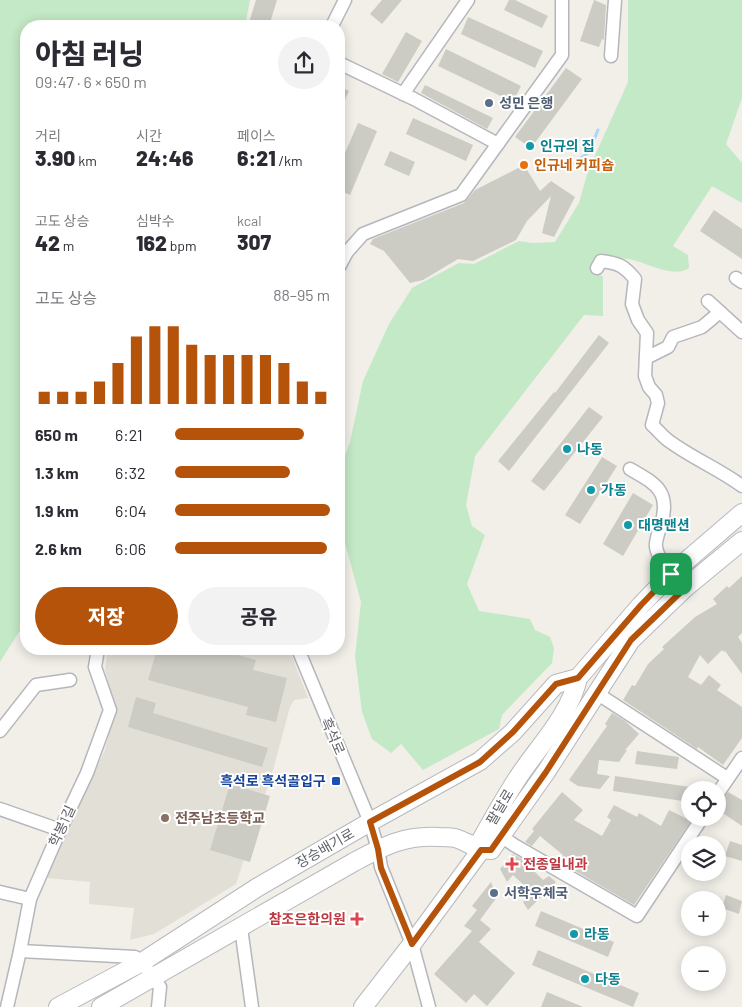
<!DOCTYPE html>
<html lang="ko">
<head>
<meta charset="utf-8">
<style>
	:root { --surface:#fff; --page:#f2f2f3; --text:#2b2b33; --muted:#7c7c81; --accent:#b45309 }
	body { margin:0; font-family:Barlow,"Noto Sans KR",sans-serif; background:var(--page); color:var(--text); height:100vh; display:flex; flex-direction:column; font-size:19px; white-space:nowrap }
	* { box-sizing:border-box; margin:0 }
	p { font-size:16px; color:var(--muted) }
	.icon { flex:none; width:28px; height:28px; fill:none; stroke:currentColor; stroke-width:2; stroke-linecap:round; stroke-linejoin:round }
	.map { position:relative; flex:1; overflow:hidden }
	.panel { position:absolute; left:20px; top:20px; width:325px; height:635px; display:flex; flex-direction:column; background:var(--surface); border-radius:20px; box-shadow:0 2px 12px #0003 }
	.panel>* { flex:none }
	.tools { position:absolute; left:681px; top:781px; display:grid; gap:10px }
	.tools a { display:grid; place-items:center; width:45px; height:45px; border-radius:50%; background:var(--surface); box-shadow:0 2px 12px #0003; font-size:25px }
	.pin { position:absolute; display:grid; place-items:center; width:42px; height:42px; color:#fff; margin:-21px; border-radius:10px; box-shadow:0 2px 8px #0006 }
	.round { display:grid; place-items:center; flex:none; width:52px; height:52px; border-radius:26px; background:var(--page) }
	.summary { display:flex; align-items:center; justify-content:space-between; height:85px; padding:0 15px }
	h1 { font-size:28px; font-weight:800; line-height:38px }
	.stats { display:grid; grid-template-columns:repeat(3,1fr); gap:8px; height:85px; padding:5px 15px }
	.stats div { display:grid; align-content:center }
	.stats b { font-size:21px; font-weight:800 }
	.stats small { font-size:14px; font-weight:400 }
	.stats p { font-size:14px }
	.chart { height:140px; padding:10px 15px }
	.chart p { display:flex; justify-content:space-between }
	.chart svg { width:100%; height:90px; margin-top:5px; stroke:var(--accent); stroke-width:6 }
	.action { display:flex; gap:10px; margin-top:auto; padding:10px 15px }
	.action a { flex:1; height:58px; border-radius:30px; background:var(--accent); color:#fff; font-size:20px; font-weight:800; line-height:58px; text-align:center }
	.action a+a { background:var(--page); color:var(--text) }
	ul { padding:0 15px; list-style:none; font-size:16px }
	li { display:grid; grid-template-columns:80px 60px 1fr; align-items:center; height:38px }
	li i { height:12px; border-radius:6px; background:var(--accent) }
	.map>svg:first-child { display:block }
</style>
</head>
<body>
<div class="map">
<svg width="742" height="1007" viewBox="0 0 742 1007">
	<rect width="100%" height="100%" fill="#f1efe8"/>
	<polygon fill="#e1dfd6" points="108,649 289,649 308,698 294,700 290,707 273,770 236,884 154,934 130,940 134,908 89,904 90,882 47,878 50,866 105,750 115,709 105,669"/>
	<g fill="#c4e9c6">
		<polygon points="0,0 250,0 245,26 26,26 26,621 0,662"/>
		<path d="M628,0H742V98L726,144L742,163V203L712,186L673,246L688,255L689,268C673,279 646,262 629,259C620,258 610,260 601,260L593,268L603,277V316L584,315L475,456L466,505L472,526L485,535L467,584L479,611L530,619L535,630L550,637L554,648L552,663L502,715L499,729L423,770L401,744L391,753L372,739L362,712L355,656L361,602L344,539L339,540V473L350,442L363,381L389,324L412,288L459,263L474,264L519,241L532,243L555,242L579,203L588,171L628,82Z"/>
	</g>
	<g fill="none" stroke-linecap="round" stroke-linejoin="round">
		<polyline stroke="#aad6ff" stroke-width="3" points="550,171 571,166 589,152 598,130"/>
	</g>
	<g fill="#cccbc4">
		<polygon points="256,0 277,0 269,26 248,26"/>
		<polygon points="382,0 402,0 382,24 370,14"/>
		<polygon points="509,0 515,0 548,16 542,28 504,10"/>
		<polygon points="594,0 606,5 604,40 602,39 599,47 580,41"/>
		<polygon points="468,17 543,51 535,68 461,34"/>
		<polygon points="406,32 422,41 398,82 382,74"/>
		<polygon points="446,49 521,86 513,102 438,66"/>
		<polygon points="566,68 582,79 531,148 515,137"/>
		<polygon points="425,85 493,118 487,129 421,93"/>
		<polygon points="339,86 349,91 339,112"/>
		<polygon points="413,118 473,145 466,161 406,134"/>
		<polygon points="358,123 377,131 350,195 339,190 339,167"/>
		<polygon points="390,151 415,162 409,176 384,165"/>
		<polygon points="524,165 540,191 551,181 575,197 554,237 542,233 551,196 527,221 516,240 473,261 458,259 423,280 410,283 384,251 370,244 373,239 464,203 475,190"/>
		<polygon points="714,210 742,229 742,259 700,231"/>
		<polygon points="599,335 609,343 509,471 498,461 554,392 555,393"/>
		<polygon points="589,407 603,417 544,491 531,481"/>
		<polygon points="602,457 617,466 580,524 565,515"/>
		<polygon points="633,493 653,505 623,556 603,544"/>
		<polygon points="742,576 742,633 738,637 742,643 742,674 725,651 724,652 722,650 708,664 700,655 688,677 701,685 709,675 721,685 717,690 742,707 742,738 723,765 698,747 697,749 623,700 632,685 635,686 648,664 664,649 662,647 695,617 717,604 713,599 727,586 729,588"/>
		<polygon points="157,649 216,649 256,660 253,670 287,678 276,722 246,715 248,707 148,680"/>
		<polygon points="136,697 156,703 153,713 268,748 262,767 128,727"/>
		<polygon points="612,713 625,721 639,734 625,750 627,750 619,762 599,760 597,774 610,776 600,789 578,786 569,780 607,726 605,724"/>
		<polygon points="637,751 679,757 677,769 635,764"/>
		<polygon points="615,776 690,787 690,802 613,791"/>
		<polygon points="230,784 270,796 250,862 210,850"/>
		<polygon points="562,792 583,810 574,820 602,836 611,820 607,817 614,805 637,817 639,813 661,826 669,810 691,821 634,905 560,862 563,855 540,836 532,846 525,842 534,831 532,829"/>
		<polygon points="728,792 742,800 742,826 718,810 718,801 722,800"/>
		<polygon points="730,841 742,845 742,861 725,856"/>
		<polygon points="513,854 522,859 543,880 549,876 556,882 528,910 523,902 532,893 513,875 507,882 500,869"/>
		<polygon points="491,882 497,897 480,920 491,929 479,942 515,973 487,1006 474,994 466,1003 434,974 472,931 464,926 477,910 472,906"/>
		<polygon points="726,895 742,901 739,914 722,908"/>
		<polygon points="541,911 614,942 608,957 535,926"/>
		<polygon points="538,950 639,993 633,1007 532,965"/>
		<polygon points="547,992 583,1007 541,1007"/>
	</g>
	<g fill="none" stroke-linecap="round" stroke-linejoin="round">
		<g stroke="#b5b7bc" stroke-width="15">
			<g id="street">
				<polyline points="332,26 345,0"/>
				<polyline points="611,56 615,0"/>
				<polyline points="339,63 414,99 498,144"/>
				<polyline points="403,94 468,0"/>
				<polyline points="339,267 347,252 363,234 461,195 562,55 562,0"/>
				<path d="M597,268L601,261C619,263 624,266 635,279L632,304L638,320L647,333L645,376L649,387L656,395L658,403L652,425C658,430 663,437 669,441C692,458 719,469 742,486"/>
				<polyline points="736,278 742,282"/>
				<polyline points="708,301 742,332"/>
				<polyline points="646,358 668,347 673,337 702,327 720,312"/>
				<path d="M630,469C656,484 671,491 661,525C659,531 655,541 656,547C659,564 674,577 685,588"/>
				<polyline points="298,649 370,822 378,849 381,867 412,944 429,1007"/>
				<polyline points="598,694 727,778"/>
				<polyline points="0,731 36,685 70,680"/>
				<polyline points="718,793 742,758"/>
				<polyline points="0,809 60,830"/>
				<polyline points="494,831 514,845 637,916 702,818"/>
				<polyline points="0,892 30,899"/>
				<polyline points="241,928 252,1007"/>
				<polyline points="20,951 135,957 142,962 160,987 158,1007"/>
				<polyline points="7,1007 20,951 30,899 60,830 87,773 110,710 95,667 98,649"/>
			</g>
		</g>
		<g stroke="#b6b9bf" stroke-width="20">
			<g id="secondary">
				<path d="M481,850L480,842C493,819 506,795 521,773C541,744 571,712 578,678L641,605L671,574L742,513"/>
				<polyline points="58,1007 142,962 258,887 370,822 480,761 513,732 556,684 578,678"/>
				<path d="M101,1007L354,862C384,846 404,835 439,837C444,837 450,837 455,838C468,842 477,850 491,850L546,772L631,640L685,588L742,541"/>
				<polyline points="363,1007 412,944 481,850"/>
			</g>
		</g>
		<use href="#street" stroke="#fff" stroke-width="12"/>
		<use href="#secondary" stroke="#fff" stroke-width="18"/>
	</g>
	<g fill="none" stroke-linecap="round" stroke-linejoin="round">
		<g stroke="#fff" stroke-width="10">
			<polygon id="route" points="671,574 685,588 631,640 546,772 491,850 481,850 412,944 381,868 378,849 370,822 480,762 513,732 556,684 578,678 641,605"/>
		</g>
		<use href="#route" stroke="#b45309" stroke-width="6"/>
	</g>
	<g fill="#5c6f8a" stroke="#fff" stroke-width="2">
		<circle cx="489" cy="103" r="5"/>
		<circle cx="494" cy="893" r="5"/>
	</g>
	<g fill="#0f9aa8" stroke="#fff" stroke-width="2">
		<circle cx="530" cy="146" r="5"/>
		<circle cx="567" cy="449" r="5"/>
		<circle cx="591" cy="490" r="5"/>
		<circle cx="628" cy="525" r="5"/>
		<circle cx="574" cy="934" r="5"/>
		<circle cx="585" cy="979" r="5"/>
	</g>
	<circle fill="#e8710a" stroke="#fff" stroke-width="2" cx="524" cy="165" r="5"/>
	<rect fill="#1a4fb4" stroke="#fff" stroke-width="2" x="331" y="776" width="10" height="10" rx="2.5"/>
	<circle fill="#8d6e63" stroke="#fff" stroke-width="2" cx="165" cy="818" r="5"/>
	<g fill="#e0444e" stroke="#fff" stroke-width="2">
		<path d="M509.5 856.5h5v5h5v5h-5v5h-5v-5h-5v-5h5z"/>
		<path d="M354.5 911.5h5v5h5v5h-5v5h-5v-5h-5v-5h5z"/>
	</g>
	<g text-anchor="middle" stroke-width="4" stroke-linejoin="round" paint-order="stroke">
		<g font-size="14" font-weight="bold" fill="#4e5e75" stroke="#fff" text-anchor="start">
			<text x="499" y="108">성민 은행</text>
			<text x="504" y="898">서학우체국</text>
		</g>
		<g font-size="14" font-weight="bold" fill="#0d838f" stroke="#fff" text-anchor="start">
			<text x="540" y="151">인규의 집</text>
			<text x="577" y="454">나동</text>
			<text x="601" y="495">가동</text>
			<text x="638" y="530">대명맨션</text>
			<text x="584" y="939">라동</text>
			<text x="595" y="984">다동</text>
		</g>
		<g font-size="14" font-weight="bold" fill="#c56008" stroke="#fff" text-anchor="start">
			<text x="534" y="170">인규네 커피숍</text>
		</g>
		<g font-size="14" fill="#5f6268" stroke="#fff">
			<text transform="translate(333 736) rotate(67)" y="5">흑석로</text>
			<text transform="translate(500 807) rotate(-59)" y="5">팔달로</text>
			<text transform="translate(62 826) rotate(-65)" y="5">학봉1길</text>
			<text transform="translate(325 848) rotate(-30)" y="5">장승배기로</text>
		</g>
		<g font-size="14" font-weight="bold" fill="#164399" stroke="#fff" text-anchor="end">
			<text x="326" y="786">흑석로 흑석골입구</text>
		</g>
		<g font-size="14" font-weight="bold" fill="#785e54" stroke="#fff" text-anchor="start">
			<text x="175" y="823">전주남초등학교</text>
		</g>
		<g font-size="14" font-weight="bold" fill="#be3a42" stroke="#fff" text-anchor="start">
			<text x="523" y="869">전종일내과</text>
			<text x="346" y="924" text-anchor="end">참조은한의원</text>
		</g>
	</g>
</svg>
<div class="tools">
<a><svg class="icon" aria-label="locate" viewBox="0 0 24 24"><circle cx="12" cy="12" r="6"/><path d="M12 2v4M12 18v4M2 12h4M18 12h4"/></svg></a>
<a><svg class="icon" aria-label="layers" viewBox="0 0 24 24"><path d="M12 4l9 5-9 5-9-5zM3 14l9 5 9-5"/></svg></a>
<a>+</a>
<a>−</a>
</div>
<div class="pin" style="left:671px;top:574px;background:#1e9e55"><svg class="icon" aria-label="arrive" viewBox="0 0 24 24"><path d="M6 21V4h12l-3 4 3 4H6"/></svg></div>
<section class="panel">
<div class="summary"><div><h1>아침 러닝</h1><p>09:47 · 6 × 650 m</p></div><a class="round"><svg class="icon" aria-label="share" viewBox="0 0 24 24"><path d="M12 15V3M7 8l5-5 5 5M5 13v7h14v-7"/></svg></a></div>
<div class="stats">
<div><p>거리</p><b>3.90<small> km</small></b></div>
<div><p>시간</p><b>24:46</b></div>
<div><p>페이스</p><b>6:21<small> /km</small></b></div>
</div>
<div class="stats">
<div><p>고도 상승</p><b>42<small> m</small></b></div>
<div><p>심박수</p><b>162<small> bpm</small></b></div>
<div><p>kcal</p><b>307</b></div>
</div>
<div class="chart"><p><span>고도 상승</span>88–95 m</p>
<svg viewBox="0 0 160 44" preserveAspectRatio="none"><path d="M5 44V38M15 44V38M25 44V38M35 44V33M45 44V24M55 44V11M65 44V6M75 44V6M85 44V15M95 44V20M105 44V20M115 44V20M125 44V20M135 44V24M145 44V33M155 44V38"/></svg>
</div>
<ul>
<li><b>650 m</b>6:21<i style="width:83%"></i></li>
<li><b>1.3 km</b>6:32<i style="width:74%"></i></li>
<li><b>1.9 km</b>6:04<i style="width:100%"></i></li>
<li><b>2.6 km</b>6:06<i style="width:98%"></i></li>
</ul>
<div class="action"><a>저장</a><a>공유</a></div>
</section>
</div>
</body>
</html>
